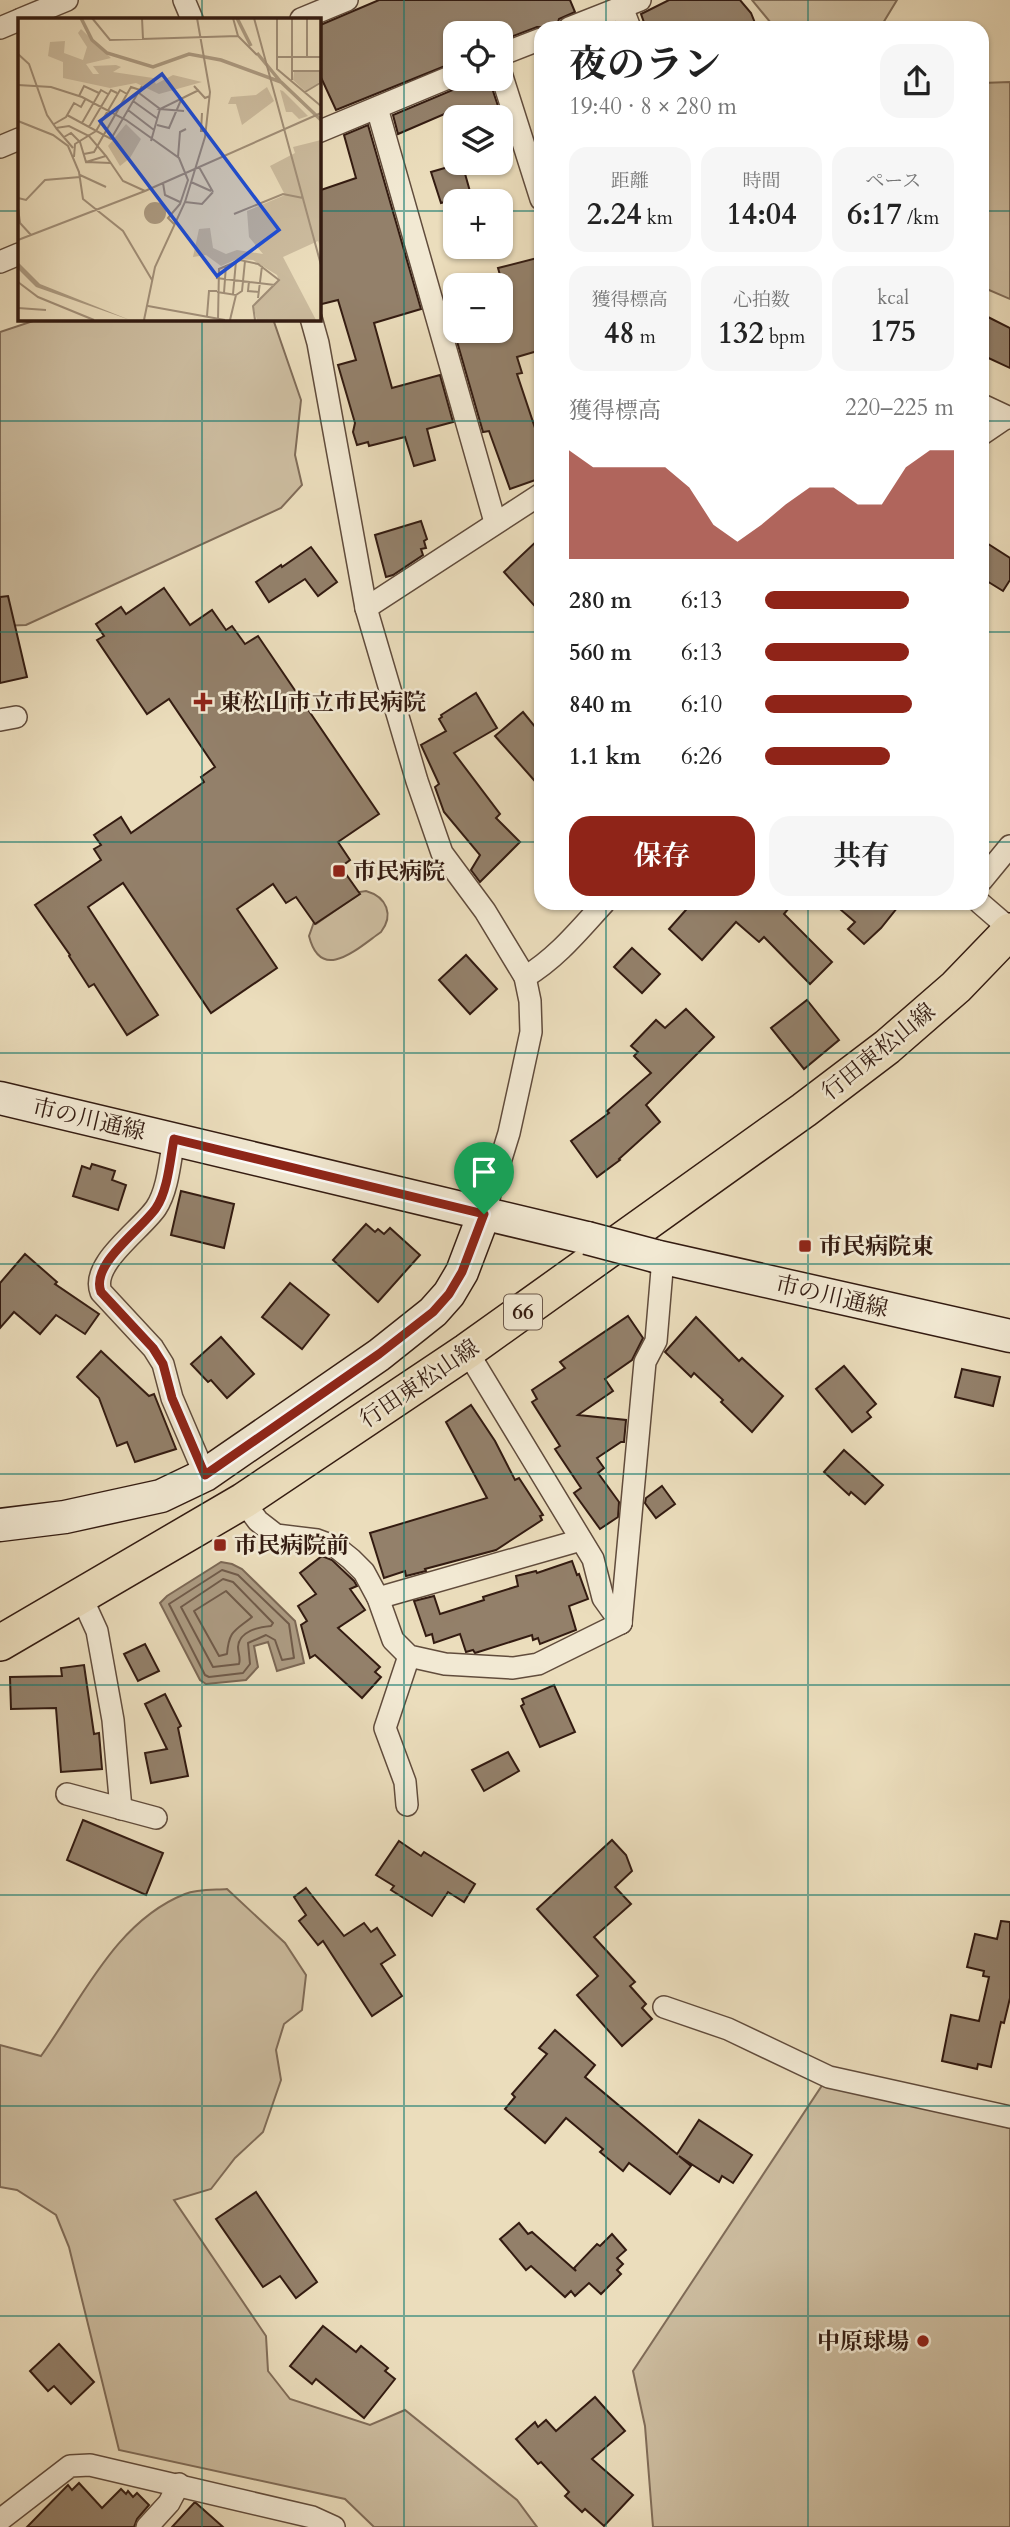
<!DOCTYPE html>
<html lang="ja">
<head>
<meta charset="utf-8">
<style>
	:root { --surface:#fff; --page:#f6f6f6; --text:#222; --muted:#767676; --accent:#8f2418 }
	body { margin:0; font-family:Cardo,"Noto Serif JP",serif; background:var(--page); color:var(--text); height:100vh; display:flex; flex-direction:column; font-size:26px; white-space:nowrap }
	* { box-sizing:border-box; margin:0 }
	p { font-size:23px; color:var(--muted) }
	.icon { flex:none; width:38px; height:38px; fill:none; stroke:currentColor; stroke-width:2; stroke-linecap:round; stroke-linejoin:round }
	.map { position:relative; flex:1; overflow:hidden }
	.details { position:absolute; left:534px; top:21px; width:455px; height:889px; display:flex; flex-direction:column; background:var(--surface); border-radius:21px; box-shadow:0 2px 5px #0004 }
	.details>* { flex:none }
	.controls { position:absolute; left:443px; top:21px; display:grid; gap:14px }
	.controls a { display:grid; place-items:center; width:70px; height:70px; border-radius:14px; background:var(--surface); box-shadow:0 2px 5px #0004; font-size:35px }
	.pin { position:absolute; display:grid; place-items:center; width:60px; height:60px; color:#fff; margin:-72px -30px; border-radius:50% 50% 50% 0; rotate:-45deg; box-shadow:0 0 7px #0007 }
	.pin .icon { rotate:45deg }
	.round { display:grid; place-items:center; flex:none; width:74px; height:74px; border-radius:21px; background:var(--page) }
	.headline { display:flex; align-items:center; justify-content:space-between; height:119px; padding:0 35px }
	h1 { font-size:38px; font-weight:700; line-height:52px }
	.figures { display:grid; grid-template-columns:repeat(3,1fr); gap:10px; height:119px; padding:7px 35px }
	.figures div { display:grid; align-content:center; border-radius:18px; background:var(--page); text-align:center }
	.figures b { font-size:30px; font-weight:700 }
	.figures small { font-size:19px; font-weight:400 }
	.figures p { font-size:19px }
	.chart { height:196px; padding:14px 35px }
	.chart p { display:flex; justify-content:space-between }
	.chart svg { width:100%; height:126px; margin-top:7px; fill:var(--accent); opacity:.7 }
	.action { display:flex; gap:14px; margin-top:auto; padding:14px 35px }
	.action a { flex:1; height:80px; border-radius:21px; background:var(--accent); color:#fff; font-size:28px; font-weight:700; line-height:80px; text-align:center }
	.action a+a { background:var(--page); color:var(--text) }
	ul { padding:0 35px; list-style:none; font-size:23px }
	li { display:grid; grid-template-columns:112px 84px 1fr; align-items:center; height:52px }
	li i { height:18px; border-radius:9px; background:var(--accent) }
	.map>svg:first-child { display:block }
</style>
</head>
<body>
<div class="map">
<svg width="1010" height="2527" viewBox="0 0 1010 2527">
	<rect width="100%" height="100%" fill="#ebddbc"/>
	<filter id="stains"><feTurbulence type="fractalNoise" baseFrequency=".00286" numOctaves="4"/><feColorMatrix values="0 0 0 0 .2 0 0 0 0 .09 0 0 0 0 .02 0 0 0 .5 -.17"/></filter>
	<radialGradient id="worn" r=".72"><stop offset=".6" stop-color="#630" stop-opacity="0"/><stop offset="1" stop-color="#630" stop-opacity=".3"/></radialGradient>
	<g fill="#ccbc9f" stroke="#806c58" stroke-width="2">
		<polygon points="752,0 897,0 880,28 775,28"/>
		<polygon points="1010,82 1010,299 982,287 982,83"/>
		<polygon points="42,318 273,319 301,400 295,455 302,485 281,508 26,625 0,626 0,332"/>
		<path d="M366,891C387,897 394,915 381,932C358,948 321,984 309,936L314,922L316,924L359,894V892Z"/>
		<path d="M227,1889L285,1943L306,1975L302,2010L284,2024L276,2050L281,2080L263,2132L235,2158L211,2189L174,2200L266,2336L268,2371L290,2399L370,2425L405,2410L517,2500L537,2527H374L345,2499L119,2450L69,2247L56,2215L17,2190L0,2187V2045L41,2056C82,1999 116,1921 185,1894C197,1889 214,1890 227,1889Z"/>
		<polygon points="825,2081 1010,2128 1010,2527 653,2527 645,2426 633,2371"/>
	</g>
	<polygon fill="#ac9b82" stroke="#7c6855" stroke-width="2" points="221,1562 232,1564 242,1569 295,1621 304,1663 277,1671 268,1642 254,1646 258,1667 246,1680 206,1684 200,1680 160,1603 167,1596"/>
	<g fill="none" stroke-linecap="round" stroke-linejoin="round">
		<g stroke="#705b4a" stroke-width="2">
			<polygon points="222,1570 238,1575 289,1624 294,1658 282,1660 275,1640 266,1635 248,1643 250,1664 243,1673 209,1677 205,1675 169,1604"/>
			<path d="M223,1579L233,1582L273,1623L271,1626C259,1627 239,1631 238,1647C238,1654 241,1658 239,1664L213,1667L181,1607Z"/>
			<path d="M226,1591L252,1617C235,1631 229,1630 227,1654L219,1656L194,1611Z"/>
		</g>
	</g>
	<g fill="#93806a" stroke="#331b11" stroke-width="2">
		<polygon points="379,0 570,0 575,12 559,19 556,28 537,27 500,41 500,33 455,33 455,62 336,110 318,71 318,26"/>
		<polygon points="669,0 740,0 751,13 757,28 646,28 641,14"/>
		<polygon points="467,79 489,79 498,106 469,117 452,117 449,112 398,134 393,115 460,87"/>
		<polygon points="368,125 421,309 374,323 392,388 440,375 453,422 427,429 435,460 414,466 405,437 369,446 368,442 357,445 353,432 355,423 338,365 356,360 338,300 318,305 318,191 356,178 344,135"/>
		<polygon points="462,163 471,195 441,203 431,172"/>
		<polygon points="541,257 541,318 538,319 541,332 541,350 517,357 522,373 517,374 541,446 541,478 510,489 489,431 483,432 454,331 500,331 500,302 507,300 498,268"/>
		<polygon points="982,314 1010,328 1010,368 982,355"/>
		<polygon points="421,521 427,539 424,541 426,548 421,549 423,555 393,575 386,577 375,535"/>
		<polygon points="541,537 541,613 504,572"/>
		<polygon points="982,540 1010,558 1010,580 1003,591 982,578"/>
		<polygon points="311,547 337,582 318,596 305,579 269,602 256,582 281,565 282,567"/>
		<polygon points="164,588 190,625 212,610 226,630 232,626 245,644 258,636 379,814 338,842 350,860 341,867 360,894 315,924 296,897 286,903 273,884 237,909 277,968 211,1013 123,883 88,907 158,1015 127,1035 94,984 89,987 69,956 70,955 35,905 101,860 94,849 101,845 94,835 121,817 131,833 204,782 201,777 215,767 169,699 147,714 97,640 104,636 96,624 121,607 126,614"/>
		<polygon points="8,596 27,677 0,683 0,597"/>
		<polygon points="476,693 497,728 454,753 500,814 496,818 520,842 480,882 471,870 480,855 444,812 435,787 439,784 421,745 446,731 439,719 442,717 441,715"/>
		<polygon points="523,712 541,734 541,788 495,736"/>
		<polygon points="692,903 793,903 784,914 832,962 810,984 764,937 759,942 736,922 702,960 669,929"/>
		<polygon points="833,903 901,903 881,928 864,944 848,929 855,922"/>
		<polygon points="632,948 660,974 642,993 614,967"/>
		<polygon points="466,955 497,989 470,1014 439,980"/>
		<polygon points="807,1000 839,1040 804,1069 771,1028"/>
		<polygon points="686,1009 714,1037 646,1105 660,1122 619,1159 620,1160 597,1177 571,1141 609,1113 607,1111 651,1073 634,1056 638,1052 631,1046 656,1020 665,1028"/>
		<polygon points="92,1164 115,1171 112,1180 126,1185 118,1210 73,1196 82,1166 90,1169"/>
		<polygon points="181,1191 234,1204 224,1248 171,1235"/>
		<polygon points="366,1224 375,1232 378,1229 384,1234 390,1228 420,1255 378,1302 333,1260"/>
		<polygon points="25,1254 57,1282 55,1284 99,1314 85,1334 56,1315 40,1334 14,1312 0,1328 0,1283"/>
		<polygon points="290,1283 329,1315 302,1349 262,1317"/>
		<polygon points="628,1316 643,1338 632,1360 605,1379 613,1391 578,1415 626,1420 624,1442 621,1442 597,1458 604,1468 598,1473 619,1502 618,1517 600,1529 574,1493 581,1488 555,1449 560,1446 532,1402 537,1399 532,1390 565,1368 560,1362"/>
		<polygon points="696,1317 739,1361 742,1358 783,1396 752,1432 721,1402 723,1400 694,1373 691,1377 665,1352"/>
		<polygon points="221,1337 254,1374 227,1398 211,1380 208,1382 191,1364"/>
		<polygon points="101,1351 149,1396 154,1394 176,1449 135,1462 127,1442 117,1446 99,1398 77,1377"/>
		<polygon points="844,1366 876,1404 867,1412 871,1417 852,1432 816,1389"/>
		<polygon points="962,1369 1000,1377 993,1406 955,1397"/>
		<polygon points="471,1405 495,1441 515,1480 519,1478 543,1515 540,1516 542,1520 496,1550 425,1569 426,1571 406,1576 405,1571 384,1578 370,1533 487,1498 446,1422"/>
		<polygon points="844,1450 883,1485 865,1504 851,1492 849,1495 824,1472"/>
		<polygon points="662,1486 675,1504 656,1518 645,1503 646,1498"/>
		<polygon points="322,1556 332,1560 354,1581 357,1586 350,1589 365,1610 338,1628 380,1667 375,1672 381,1677 362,1698 315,1655 310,1658 301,1625 307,1621 298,1606 316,1594 300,1573"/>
		<polygon points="572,1561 577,1575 579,1574 588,1599 569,1606 576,1630 540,1644 538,1638 533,1640 532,1635 475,1653 473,1650 466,1652 460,1634 434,1643 432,1634 426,1636 414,1601 434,1596 440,1614 484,1600 483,1597 518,1586 516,1576 536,1571 537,1573"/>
		<polygon points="145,1644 159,1671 138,1681 124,1654"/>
		<polygon points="84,1665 94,1734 99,1733 102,1769 61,1772 56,1708 11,1709 10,1677 62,1676 61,1668"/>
		<polygon points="554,1685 575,1732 540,1747 521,1706 524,1704 522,1699"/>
		<polygon points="165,1694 181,1726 178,1728 188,1776 151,1783 145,1753 167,1749 145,1704"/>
		<polygon points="508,1752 519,1771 484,1791 472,1770"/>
		<polygon points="83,1820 163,1853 146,1895 67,1860"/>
		<polygon points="612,1840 626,1855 632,1871 615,1887 631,1904 594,1937 635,1982 630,1986 646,2004 642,2008 652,2019 622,2046 577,1995 598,1976 537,1909"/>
		<polygon points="399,1841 421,1856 424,1852 475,1884 464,1902 448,1892 432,1916 391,1890 394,1886 376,1875"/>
		<polygon points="306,1888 344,1936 364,1923 371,1932 377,1928 395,1955 381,1964 402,1996 372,2016 323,1941 318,1945 299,1921 306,1915 294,1897"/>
		<polygon points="1001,1921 1010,1922 1010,1998 1004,2023 1001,2022 991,2067 978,2064 977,2069 942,2061 951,2015 979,2021 989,1977 983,1976 984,1971 967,1967 975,1934 997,1939"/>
		<polygon points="555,2030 595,2065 585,2077 677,2154 699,2120 752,2155 733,2183 722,2176 719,2182 679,2156 691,2166 670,2194 629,2163 623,2171 600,2152 603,2149 566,2118 545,2143 505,2109 515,2097 512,2094 547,2054 539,2048"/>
		<polygon points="256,2192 317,2282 296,2298 280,2276 263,2287 216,2219"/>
		<polygon points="519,2223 528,2234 532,2232 576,2271 574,2268 597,2244 600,2246 612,2234 626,2250 617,2258 623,2264 617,2270 621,2274 601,2294 589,2283 575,2296 571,2291 565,2297 531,2266 526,2270 500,2239"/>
		<polygon points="323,2326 356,2352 361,2346 388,2368 385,2371 395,2379 364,2418 316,2379 312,2384 290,2366"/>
		<polygon points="59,2344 94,2382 71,2404 54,2386 48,2391 30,2371"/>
		<polygon points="595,2397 625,2431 592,2459 633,2495 604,2526 585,2509 582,2512 565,2496 569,2492 541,2462 538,2464 516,2439 535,2422 538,2427 546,2420 556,2431"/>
		<polygon points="79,2483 102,2508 121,2489 126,2494 128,2491 133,2497 137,2493 149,2505 137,2519 134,2527 27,2527 68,2485 72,2490"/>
		<polygon points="194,2503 196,2503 223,2527 172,2527"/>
	</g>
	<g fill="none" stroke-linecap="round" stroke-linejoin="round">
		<g stroke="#614c3c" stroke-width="24">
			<g id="street">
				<polyline points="184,0 192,19"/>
				<polyline points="622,7 630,28"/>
				<polyline points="21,19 67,0"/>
				<polyline points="301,19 347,0"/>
				<polyline points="0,28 19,20"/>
				<polyline points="569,28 640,0"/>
				<polyline points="500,55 541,39"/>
				<polyline points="500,70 541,199"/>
				<polyline points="377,108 495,522"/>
				<polyline points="318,132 455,75"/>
				<polyline points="0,147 19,139"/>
				<polyline points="0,262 19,254"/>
				<polyline points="311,318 318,343 366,608 417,781 442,853 485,911 525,977 530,1001 531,1032 520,1083 509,1133 484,1214"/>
				<polyline points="982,405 1010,418"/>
				<polyline points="982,434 1007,417"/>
				<polyline points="366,608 541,494"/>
				<polyline points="0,720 16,717"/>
				<polyline points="982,880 1010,846"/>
				<polyline points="980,903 1010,929"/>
				<path d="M525,977C557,958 580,929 604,903"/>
				<path d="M174,1139C170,1160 168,1190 156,1208C141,1230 90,1264 101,1292L153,1348L163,1364L172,1398L205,1475"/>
				<polyline points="467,1351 593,1559 603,1598 621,1623"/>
				<polyline points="243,1501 258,1521 276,1535 317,1540 336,1547 351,1559 364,1572 378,1598 393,1640 409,1656 445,1664 513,1668 538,1664 621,1623"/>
				<polyline points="81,1596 97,1631 113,1720 121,1809"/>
				<polyline points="378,1598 581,1540"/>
				<polyline points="621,1623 645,1362 656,1341 663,1258"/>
				<polyline points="67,1794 156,1818"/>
				<polyline points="407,1805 405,1782 385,1728 409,1656"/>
				<polyline points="664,2007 728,2029 829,2077 1010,2117"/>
				<polyline points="0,2520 70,2466 90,2465 312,2517 334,2527"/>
				<polyline points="147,2527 169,2503 179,2484"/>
			</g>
		</g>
		<g stroke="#331b11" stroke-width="35">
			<g id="secondary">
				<polyline points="0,1098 587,1238"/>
				<polyline points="655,1256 1010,1336"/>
				<polyline points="0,1525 65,1517 161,1496 205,1475 379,1355 433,1312 449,1294 462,1272 484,1214"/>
			</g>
		</g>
		<g stroke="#331b11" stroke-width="38">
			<polyline id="primary" points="0,1643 243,1501 467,1351 804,1110 887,1047 956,987 1010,931"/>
		</g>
		<use href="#street" stroke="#f2e9d3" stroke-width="21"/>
		<use href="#secondary" stroke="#f2e9d3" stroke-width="32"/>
		<use href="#primary" stroke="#ebddbc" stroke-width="35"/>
		<g stroke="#331b11" stroke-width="35" stroke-linecap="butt">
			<polyline id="secondary-bridge" points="587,1238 655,1256"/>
		</g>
		<use href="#secondary-bridge" stroke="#f2e9d3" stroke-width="32"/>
	</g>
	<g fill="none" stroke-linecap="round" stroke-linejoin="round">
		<g stroke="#fff" stroke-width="14">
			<path id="route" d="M174,1139L484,1214L462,1272L449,1294L433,1312L379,1354L205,1475L172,1398L163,1364L153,1348L101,1292C90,1264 141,1230 156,1208C168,1190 170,1160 174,1139Z"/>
		</g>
		<use href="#route" stroke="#8f2418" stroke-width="9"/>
	</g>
	<path fill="none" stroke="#0f766e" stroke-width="2" stroke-opacity="0.55" d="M202,0V19M404,0V2527M606,0V28M808,0V28M0,211H19M318,211H455M500,211H541M982,211H1010M202,318V2527M0,421H541M982,421H1010M0,632H541M982,632H1010M0,842H541M982,842H1010M606,903V2527M808,903V2527M0,1053H1010M0,1264H1010M0,1474H1010M0,1685H1010M0,1895H1010M0,2106H1010M0,2316H1010"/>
	<g fill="#8f2418" stroke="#f2e9d3" stroke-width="2.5">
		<path d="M199.5 691.5h7v7h7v7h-7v7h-7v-7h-7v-7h7z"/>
		<rect x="332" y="864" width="14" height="14" rx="3.5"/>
		<rect x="798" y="1239" width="14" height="14" rx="3.5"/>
		<rect x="213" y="1538" width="14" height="14" rx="3.5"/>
		<circle cx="923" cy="2341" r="7"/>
	</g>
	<g text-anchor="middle" stroke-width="5" stroke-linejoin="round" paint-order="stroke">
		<rect fill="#f2e9d3" stroke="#6c594b" stroke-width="2" x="504" y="1294.5" width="38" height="35" rx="5"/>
		<g font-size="21" font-weight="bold" fill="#331b11">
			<text x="523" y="1319">66</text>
		</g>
		<g font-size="23" font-weight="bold" fill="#331b11" stroke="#f2e9d3" text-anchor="start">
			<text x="219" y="710">東松山市立市民病院</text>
			<text x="353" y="879">市民病院</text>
			<text x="819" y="1254">市民病院東</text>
			<text x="234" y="1553">市民病院前</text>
			<text x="909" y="2349" text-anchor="end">中原球場</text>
		</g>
		<g font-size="23" fill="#331b11" stroke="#f2e9d3">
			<text transform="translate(878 1051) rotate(-39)" y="8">行田東松山線</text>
			<text transform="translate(89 1119) rotate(13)" y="8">市の川通線</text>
			<text transform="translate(832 1296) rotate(13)" y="8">市の川通線</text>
			<text transform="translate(419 1383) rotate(-34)" y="8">行田東松山線</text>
		</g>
	</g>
	<g transform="translate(18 18)">
		<rect width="303" height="303" fill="#ebddbc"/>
		<path d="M63,11L93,40L68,46L75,56H81L75,48L98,47L103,49L95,54L135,60L138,66L155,57L184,64L141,76L118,65L92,70L45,60V44L30,38L32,24L47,23L46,35L65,42L69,29L60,15ZM301,54L302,64L287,73L275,62L276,54ZM249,69L256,83L224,107L218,86H210L213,79L238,77ZM262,72L265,73L290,98L281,101L274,94H268ZM108,106L123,121L112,140L102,148L90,128ZM303,122V231L300,223L265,239L298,302H239L235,288L261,263L259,257L235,242L219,241L203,248L188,237L175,239L181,211L192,210L195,230L208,236L219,232L245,236L231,219L229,193L267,177L252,148L277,135L275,129Z" fill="#ccbc9f"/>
		<path d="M126 195a11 11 0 1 1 22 0a11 11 0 1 1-22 0ZM0,244L22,266L112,302L18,269L0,251Z" fill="#ac9b82"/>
		<path fill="none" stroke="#ac9b82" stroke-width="3.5" d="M63,0L74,22L89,35L135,49L171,36L203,42L263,64L303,102M219,0L233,28M239,35L262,63"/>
		<path fill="none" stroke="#a18f78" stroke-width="2" d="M74,0L92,22L220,18M124,0L125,21M215,0L220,18L239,37M236,0L303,247M259,0V51L303,88M274,0V62M289,0V39M0,36L11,46L29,97L38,110L51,108L71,118L88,138L68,144L62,124L53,115L46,119M259,39H303M274,53H303M0,67L33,69L64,79L108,102L161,140L170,162L162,186L150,200L157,207M176,68L187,80L192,78M287,74L302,65V53M121,75L142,91L133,123M61,78L66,68L81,75M115,83L140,101M110,92L136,112M166,93L142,91L181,72M184,95L183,113H187M49,97L93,121L124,68M0,103L35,117L50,128L61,154L65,181L105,213L134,262M64,105L83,72L90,76M36,106L48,99L56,85L63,89L68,80M139,107L151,110L163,82M71,109L93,72L99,75M38,110L55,130M66,136L76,134L113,69L122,72M88,138L105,163L127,173M56,139L57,126L78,113L102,72L109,76M160,139L162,114L168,111M68,144L93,145M181,149L195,174M62,157L88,169M173,164L193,173M145,165L147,177L162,184M0,180L8,182L27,162L62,159M167,184L184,186L195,174M0,190L2,205L13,217M216,196L265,176L285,180M0,222L127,173L303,95M198,260L257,267M231,263L230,273L241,274M0,264L20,279L76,302M199,274L218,277L224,273L227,243M206,275L208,247M215,276L218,243M240,280L244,248M130,288L207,302M0,290L28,292M189,298L191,273H199M200,301L201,251L222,242L240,246L261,262L235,288L237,302M126,302L137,249L167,184L187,119L192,74L179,0M212,302L218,277"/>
		<path fill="#1d4ed8" fill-opacity="0.15" stroke="#1d4ed8" stroke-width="3.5" d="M144,56L261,212L199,258L82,103Z"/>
		<rect width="303" height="303" fill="none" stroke="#331b11" stroke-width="3.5"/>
	</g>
	<rect width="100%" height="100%" filter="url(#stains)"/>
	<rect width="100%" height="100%" fill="url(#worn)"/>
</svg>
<div class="controls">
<a><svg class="icon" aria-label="locate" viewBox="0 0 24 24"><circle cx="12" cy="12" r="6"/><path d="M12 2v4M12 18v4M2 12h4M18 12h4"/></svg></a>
<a><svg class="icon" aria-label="layers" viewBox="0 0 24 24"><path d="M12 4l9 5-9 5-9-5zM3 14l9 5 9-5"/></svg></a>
<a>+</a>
<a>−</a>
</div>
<div class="pin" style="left:484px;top:1214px;background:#1e9e55"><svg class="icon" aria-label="arrive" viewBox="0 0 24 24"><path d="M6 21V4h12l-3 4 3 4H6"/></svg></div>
<section class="details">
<div class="headline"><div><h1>夜のラン</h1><p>19:40 · 8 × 280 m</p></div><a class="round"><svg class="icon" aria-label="share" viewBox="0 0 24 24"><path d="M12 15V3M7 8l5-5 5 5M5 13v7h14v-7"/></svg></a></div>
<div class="figures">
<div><p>距離</p><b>2.24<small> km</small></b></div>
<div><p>時間</p><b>14:04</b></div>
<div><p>ペース</p><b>6:17<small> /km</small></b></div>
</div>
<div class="figures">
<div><p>獲得標高</p><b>48<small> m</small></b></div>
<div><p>心拍数</p><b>132<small> bpm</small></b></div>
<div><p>kcal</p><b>175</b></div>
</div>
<div class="chart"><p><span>獲得標高</span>220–225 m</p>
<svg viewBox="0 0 160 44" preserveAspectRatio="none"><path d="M0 44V6L10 12L20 12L30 12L40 12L50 19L60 32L70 38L80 32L90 25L100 19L110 19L120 25L130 25L140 12L150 6L160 6V44z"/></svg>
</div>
<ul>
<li><b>280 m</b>6:13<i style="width:76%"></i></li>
<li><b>560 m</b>6:13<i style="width:76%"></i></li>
<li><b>840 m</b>6:10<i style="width:78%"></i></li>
<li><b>1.1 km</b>6:26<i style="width:66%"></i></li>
</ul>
<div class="action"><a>保存</a><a>共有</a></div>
</section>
</div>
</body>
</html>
